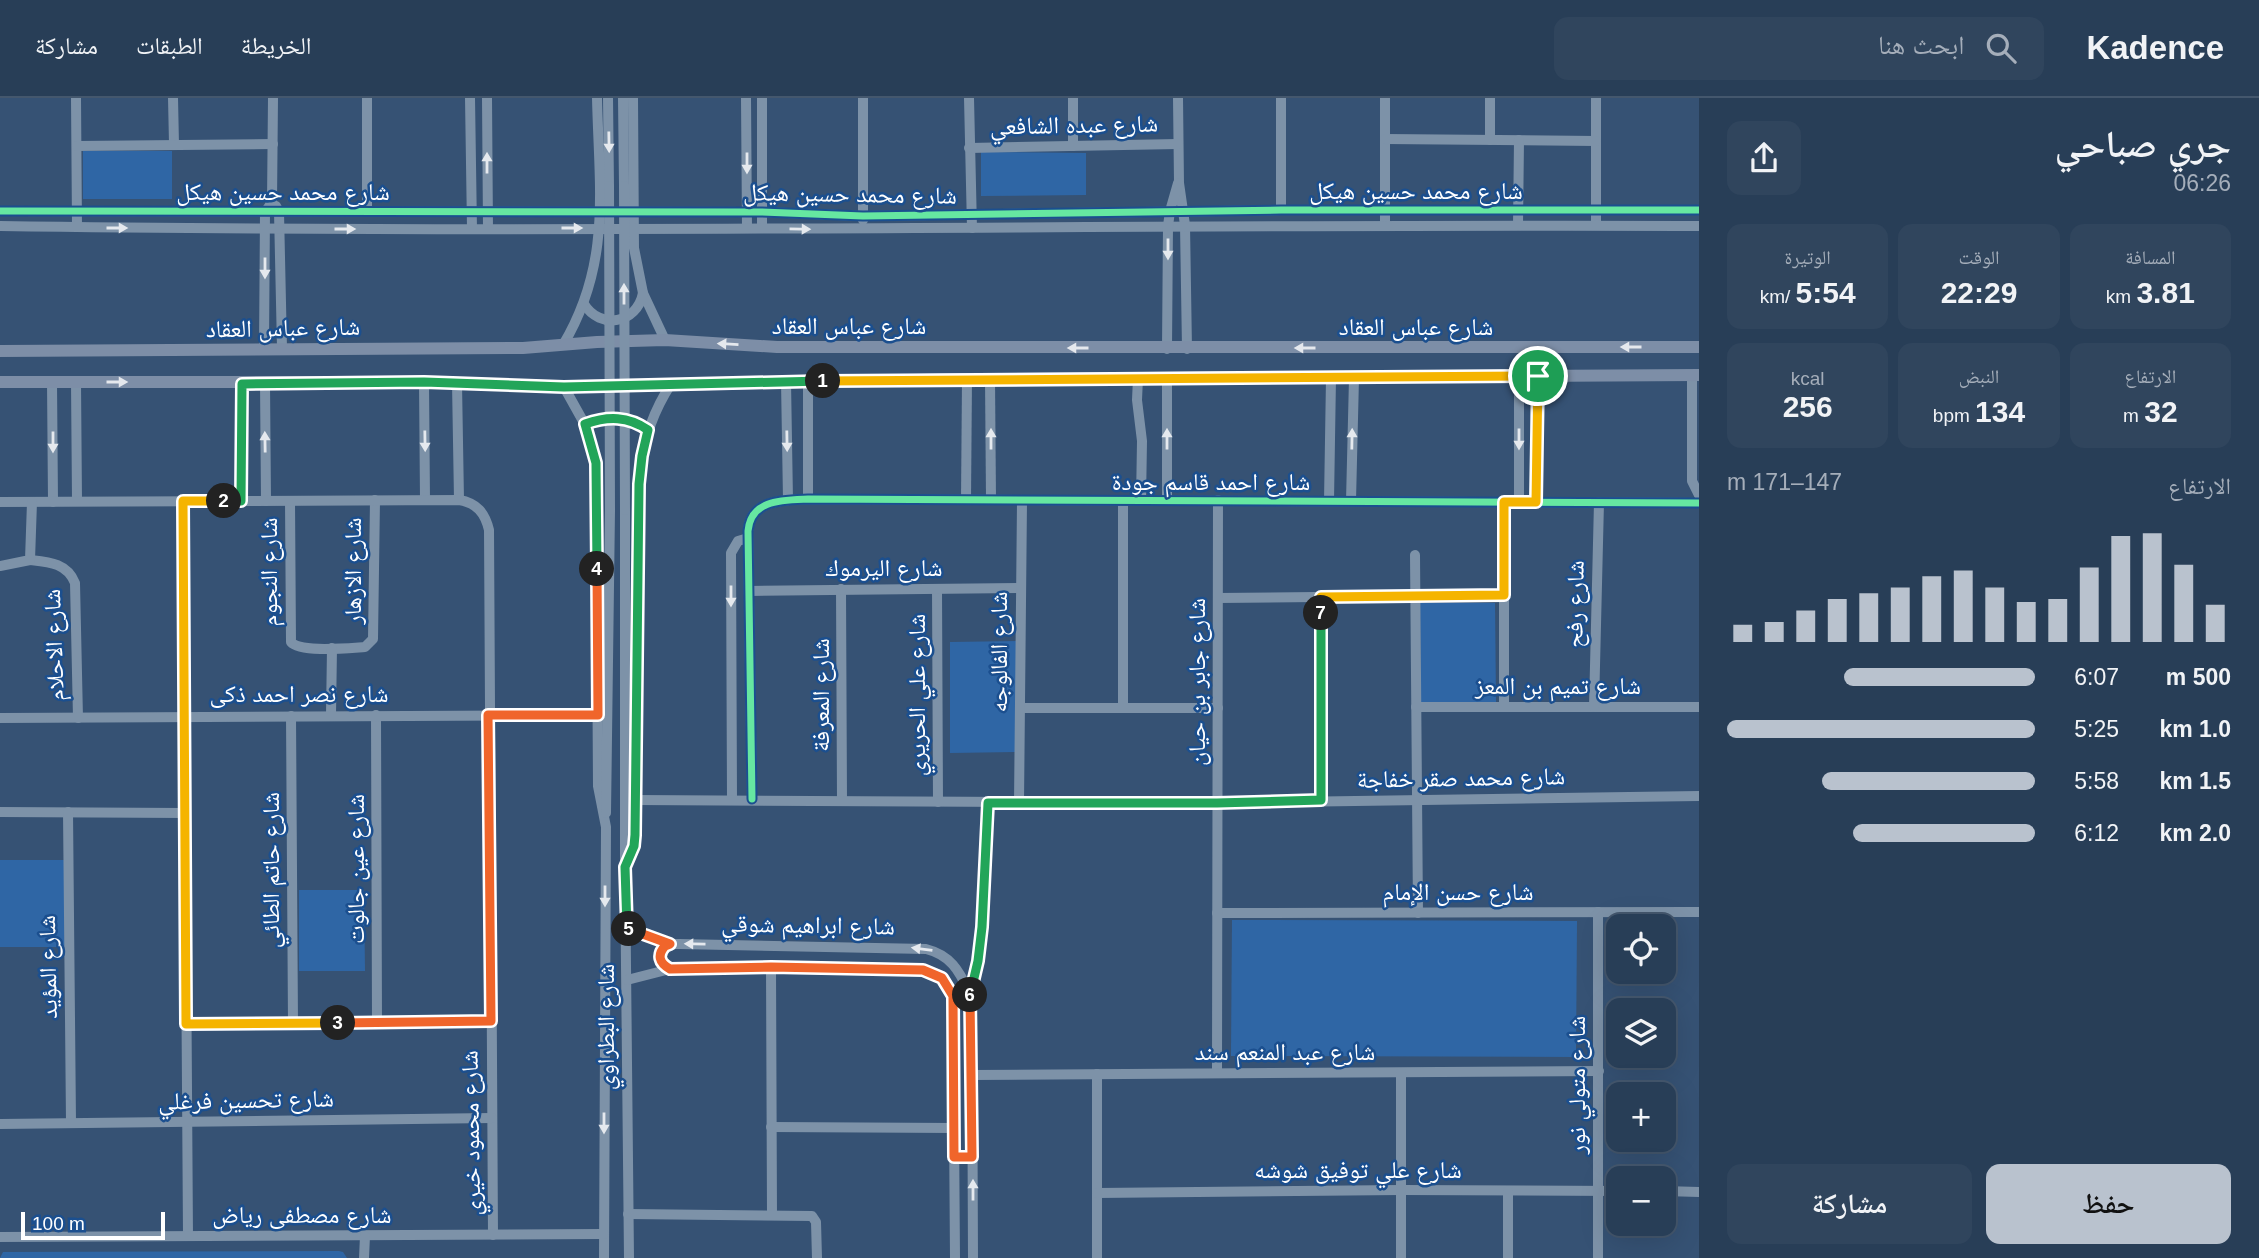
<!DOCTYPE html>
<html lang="ar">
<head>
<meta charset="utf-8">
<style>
	:root { --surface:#283e57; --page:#30455d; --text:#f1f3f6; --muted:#a5aeba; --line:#44576d; --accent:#b9c2ce }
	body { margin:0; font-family:Helvetica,"Noto Naskh Arabic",sans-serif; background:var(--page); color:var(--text); direction:rtl; height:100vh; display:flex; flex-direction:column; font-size:26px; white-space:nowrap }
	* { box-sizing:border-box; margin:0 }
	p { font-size:23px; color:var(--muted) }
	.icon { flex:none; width:38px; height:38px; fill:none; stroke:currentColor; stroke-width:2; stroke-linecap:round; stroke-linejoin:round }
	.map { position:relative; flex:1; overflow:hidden; direction:ltr }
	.side { display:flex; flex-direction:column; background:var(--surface); width:560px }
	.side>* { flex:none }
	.buttons { position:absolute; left:1606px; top:816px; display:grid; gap:14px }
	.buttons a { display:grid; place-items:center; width:70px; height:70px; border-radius:14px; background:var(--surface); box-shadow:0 7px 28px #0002,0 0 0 2px var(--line); font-size:35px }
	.scale { position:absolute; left:21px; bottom:18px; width:144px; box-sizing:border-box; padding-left:7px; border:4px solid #fff; border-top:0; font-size:19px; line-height:24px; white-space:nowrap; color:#fff; -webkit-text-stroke:5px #1b4f8f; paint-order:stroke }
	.pin { position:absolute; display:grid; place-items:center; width:60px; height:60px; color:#fff; margin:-30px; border:4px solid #fff; border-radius:50%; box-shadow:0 2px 7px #0007 }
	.km { position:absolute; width:35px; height:35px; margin:-18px; border-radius:50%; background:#222; color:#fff; font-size:19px; line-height:35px; text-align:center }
	.round { display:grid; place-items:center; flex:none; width:74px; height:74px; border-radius:14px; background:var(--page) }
	.overview { display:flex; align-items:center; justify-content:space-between; height:119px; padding:0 28px }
	h1 { font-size:38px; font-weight:600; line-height:52px }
	.stats { display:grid; grid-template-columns:repeat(3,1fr); gap:10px; height:119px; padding:7px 28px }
	.stats div { display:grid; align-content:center; border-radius:14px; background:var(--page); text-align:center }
	.stats b { font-size:30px; font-weight:600 }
	.stats small { font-size:19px; font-weight:400 }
	.stats p { font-size:19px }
	.chart { height:196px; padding:14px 28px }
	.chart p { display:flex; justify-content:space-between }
	.chart svg { width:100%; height:126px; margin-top:7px; stroke:var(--accent); stroke-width:6 }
	.button { display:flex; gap:14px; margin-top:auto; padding:14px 28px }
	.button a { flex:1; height:80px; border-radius:14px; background:var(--accent); color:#111; font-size:28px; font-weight:600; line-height:80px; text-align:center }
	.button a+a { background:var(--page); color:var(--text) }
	ul { padding:0 28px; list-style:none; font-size:23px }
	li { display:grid; grid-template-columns:112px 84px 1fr; align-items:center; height:52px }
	li i { height:18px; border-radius:9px; background:var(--accent) }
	header { display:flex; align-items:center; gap:42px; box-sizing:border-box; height:98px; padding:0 35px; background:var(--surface); border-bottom:2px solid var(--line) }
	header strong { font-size:33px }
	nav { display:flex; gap:38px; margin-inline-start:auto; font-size:24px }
	.search { width:490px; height:63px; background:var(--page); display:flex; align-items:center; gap:18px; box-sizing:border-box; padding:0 24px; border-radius:14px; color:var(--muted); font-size:26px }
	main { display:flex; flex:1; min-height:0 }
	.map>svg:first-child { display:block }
</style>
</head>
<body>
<header>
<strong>Kadence</strong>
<div class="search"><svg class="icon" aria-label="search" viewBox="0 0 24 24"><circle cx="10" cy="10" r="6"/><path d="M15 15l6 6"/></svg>ابحث هنا</div>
<nav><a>الخريطة</a><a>الطبقات</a><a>مشاركة</a></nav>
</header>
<main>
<section class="side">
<div class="overview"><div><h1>جري صباحي</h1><p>06:26</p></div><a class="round"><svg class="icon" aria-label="share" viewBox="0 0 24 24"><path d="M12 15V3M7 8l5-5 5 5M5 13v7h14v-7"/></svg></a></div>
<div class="stats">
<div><p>المسافة</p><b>3.81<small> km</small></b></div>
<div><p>الوقت</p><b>22:29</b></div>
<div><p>الوتيرة</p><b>5:54<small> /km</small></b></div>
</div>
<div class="stats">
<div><p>الارتفاع</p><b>32<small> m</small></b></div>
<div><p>النبض</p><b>134<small> bpm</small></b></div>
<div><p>kcal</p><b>256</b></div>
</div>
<div class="chart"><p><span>الارتفاع</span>147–171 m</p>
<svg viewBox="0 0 160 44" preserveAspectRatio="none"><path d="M5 44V38M15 44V37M25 44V33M35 44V29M45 44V27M55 44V25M65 44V21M75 44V19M85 44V25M95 44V30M105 44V29M115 44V18M125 44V7M135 44V6M145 44V17M155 44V31"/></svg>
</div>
<ul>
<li><b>500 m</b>6:07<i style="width:62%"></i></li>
<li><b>1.0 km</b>5:25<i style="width:100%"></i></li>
<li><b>1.5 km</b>5:58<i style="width:69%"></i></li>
<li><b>2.0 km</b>6:12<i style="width:59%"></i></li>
</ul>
<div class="button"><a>حفظ</a><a>مشاركة</a></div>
</section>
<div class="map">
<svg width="1699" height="1160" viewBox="0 0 1699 1160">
	<rect width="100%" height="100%" fill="#365274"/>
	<g fill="#2f66a5">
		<rect x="83" y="53" width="89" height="48"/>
		<polygon points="981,54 1086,55 1086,97 981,98"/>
		<polygon points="1420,505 1495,505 1496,605 1421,606"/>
		<polygon points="1018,543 1016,654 950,655 950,544"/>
		<polygon points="0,762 64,762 65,849 0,849"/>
		<polygon points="299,792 364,792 365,873 299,873"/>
		<polygon points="1232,822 1577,823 1576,959 1231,958"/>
		<polygon points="339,1153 343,1154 347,1160 0,1160 3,1154"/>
	</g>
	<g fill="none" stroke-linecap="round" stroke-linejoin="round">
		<g stroke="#7d92a8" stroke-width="10">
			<polyline points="76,0 77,129"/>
			<polyline points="173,0 174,46"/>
			<polyline points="367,0 367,114"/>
			<polyline points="470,0 472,131"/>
			<polyline points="487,0 488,131"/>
			<polyline points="608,0 609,88"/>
			<polyline points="623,0 624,88"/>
			<polyline points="633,0 634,150 643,195 665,242"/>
			<polyline points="746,0 747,130"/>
			<polyline points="762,0 762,130"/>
			<polyline points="863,0 863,122"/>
			<polyline points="969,0 972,130"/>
			<polyline points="1178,0 1179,85 1185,127 1187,251"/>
			<polyline points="1281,0 1281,112"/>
			<polyline points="1385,0 1385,127"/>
			<polyline points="1490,0 1490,42"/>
			<polyline points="1596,0 1596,127"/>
			<polyline points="1385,41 1596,43"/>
			<polyline points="77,48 273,46"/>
			<polyline points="1073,48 1073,0"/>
			<polyline points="969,50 1178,46"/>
			<polyline points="276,108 279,114 282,250"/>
			<polyline points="0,113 762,114 863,118 1281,112 1699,112"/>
			<polyline points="1518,127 1519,42"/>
			<path d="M0,128C566,136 1133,126 1699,128"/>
			<path d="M584,206C600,232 637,226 643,195"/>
			<path d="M563,247C612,165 599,91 597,0"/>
			<polyline points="264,250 265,114 272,104 273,0"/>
			<polyline points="1167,251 1168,128 1170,113 1178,85"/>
			<polyline points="1692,277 1692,383 1699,397"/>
			<polyline points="1167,279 1167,403"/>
			<polyline points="1519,279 1519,404"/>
			<polyline points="1138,280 1137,302 1142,343 1141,403"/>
			<polyline points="990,281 991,402"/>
			<polyline points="786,283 788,402"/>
			<polyline points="52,284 53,404"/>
			<polyline points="76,284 77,403"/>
			<polyline points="424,284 425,402"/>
			<polyline points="265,285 266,403"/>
			<polyline points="457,285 459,402"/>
			<polyline points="564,289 588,332 596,365 598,688 606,729 604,1160"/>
			<path d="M585,326C608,318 628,318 648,332"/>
			<polyline points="808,401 808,283"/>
			<polyline points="966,402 967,281"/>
			<polyline points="183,403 188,1138"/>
			<polyline points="241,403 242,286"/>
			<path d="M290,403L291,544C300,555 349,550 365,549L373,541L375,402"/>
			<polyline points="1123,403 1123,610"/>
			<polyline points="1329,403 1331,280"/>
			<polyline points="1351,403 1354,280"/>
			<path d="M0,404L459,402C477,405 485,415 489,432L493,1137"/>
			<polyline points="1504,404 1504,609"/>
			<polyline points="1536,404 1538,278"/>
			<polyline points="625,412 625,769 629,1160"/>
			<polyline points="1415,457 1418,815"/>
			<path d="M30,462C49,464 67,465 75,485L78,620"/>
			<polyline points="0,468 30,462 32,404"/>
			<polyline points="841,491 842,702"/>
			<polyline points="937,491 938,704"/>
			<polyline points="749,493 1020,490"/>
			<polyline points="1321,499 1321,702"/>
			<polyline points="1218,500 1504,497"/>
			<polyline points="1416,609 1699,609"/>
			<polyline points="1594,609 1599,404"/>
			<polyline points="1020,610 1218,610"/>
			<polyline points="331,617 332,550"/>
			<polyline points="376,617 377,925"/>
			<polyline points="291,618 293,925"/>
			<polyline points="0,620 598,617"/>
			<polyline points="732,701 731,455 738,443 748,440"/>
			<path d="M752,701L748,433C751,401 783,402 808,401L1699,405"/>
			<polyline points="635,702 1218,705 1699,698"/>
			<polyline points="1019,705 1022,403"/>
			<polyline points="0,714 185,715"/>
			<polyline points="68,714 71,1024"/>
			<polyline points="606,715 610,412"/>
			<path d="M627,765L634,748L635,737L640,371C644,340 654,312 671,286"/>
			<polyline points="1217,815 1699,814"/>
			<path d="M627,830L670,846H679L926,851C950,857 959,872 969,894"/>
			<polyline points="771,869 772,1117"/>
			<polyline points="670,871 664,868 660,858 665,848 670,846"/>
			<polyline points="627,882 670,871 771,869 923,872 942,880 953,898 955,1160"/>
			<polyline points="186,926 490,923"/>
			<polyline points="1217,975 1218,402"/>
			<polyline points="1097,976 1097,1160"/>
			<polyline points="972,977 1599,973"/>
			<polyline points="0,1026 492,1020"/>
			<polyline points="771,1029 955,1030"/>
			<polyline points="1664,1093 1699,1094"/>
			<polyline points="1097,1095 1401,1092 1619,1093"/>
			<polyline points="628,1116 812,1118 816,1124 817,1160"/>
			<polyline points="0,1139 604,1136"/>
			<polyline points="364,1160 365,1138"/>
			<polyline points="973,1160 972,914 969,894 978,863 982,829 988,705"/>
			<polyline points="1401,1160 1401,975"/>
			<polyline points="1508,1160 1508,1093"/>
			<polyline points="1598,1160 1598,814"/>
		</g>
		<g stroke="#7d8ea7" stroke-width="12">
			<polyline points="0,253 523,250 597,244 665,242 777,249 1699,249"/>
			<polyline points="0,284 424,284 564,289 967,281 1699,277"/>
		</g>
		<g stroke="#7d92a8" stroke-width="10">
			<polyline points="609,88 610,412"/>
			<polyline points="624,88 625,412"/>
		</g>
		<g stroke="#1b4f8f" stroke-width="11">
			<g id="cycleway">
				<polyline points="0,113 762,114 863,118 1281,112 1699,112"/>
				<path d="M752,701L748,433C751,401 783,402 808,401L1699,405"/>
			</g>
		</g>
		<use href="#cycleway" stroke="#66e7a1" stroke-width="7"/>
	</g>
	<defs><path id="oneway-solid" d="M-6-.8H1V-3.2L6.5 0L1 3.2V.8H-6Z" transform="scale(1.75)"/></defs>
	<g fill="#e5e9ee">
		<use href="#oneway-solid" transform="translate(609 44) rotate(89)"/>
		<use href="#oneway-solid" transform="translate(487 65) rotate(-90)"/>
		<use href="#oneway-solid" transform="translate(747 65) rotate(90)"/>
		<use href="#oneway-solid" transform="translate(117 130)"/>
		<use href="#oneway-solid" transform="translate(572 130)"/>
		<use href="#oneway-solid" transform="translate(345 131)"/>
		<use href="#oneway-solid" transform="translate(800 131) rotate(1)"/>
		<use href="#oneway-solid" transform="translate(1168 151) rotate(90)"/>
		<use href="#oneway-solid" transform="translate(265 170) rotate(90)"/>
		<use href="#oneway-solid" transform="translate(624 196) rotate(-90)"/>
		<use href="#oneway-solid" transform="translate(991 341) rotate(-90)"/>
		<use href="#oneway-solid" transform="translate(1167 341) rotate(-90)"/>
		<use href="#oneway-solid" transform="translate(1352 341) rotate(-89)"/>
		<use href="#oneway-solid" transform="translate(1519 341) rotate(90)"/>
		<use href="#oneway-solid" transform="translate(425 343) rotate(89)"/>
		<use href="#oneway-solid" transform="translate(787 343) rotate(89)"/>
		<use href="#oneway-solid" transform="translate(53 344) rotate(90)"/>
		<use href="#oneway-solid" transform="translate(265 344) rotate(-91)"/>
		<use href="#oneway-solid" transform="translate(731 498) rotate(90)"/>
		<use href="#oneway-solid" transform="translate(605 798) rotate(90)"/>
		<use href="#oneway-solid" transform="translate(695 846) rotate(-179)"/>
		<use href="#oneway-solid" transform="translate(922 851) rotate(-173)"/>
		<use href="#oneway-solid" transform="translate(604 1025) rotate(90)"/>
		<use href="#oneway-solid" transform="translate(973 1092) rotate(-90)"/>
	</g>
	<g fill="#e5e8ed">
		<use href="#oneway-solid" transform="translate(728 246) rotate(-177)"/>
		<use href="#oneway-solid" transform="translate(1631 249) rotate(180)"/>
		<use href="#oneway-solid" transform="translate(1078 250) rotate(-180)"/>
		<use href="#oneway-solid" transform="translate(1305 250) rotate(180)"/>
		<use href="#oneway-solid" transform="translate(117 284)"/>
	</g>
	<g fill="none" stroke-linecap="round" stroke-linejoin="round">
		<g stroke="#fff" stroke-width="14">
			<polyline id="split-1" points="823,283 1538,278"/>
		</g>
		<g stroke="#fff" stroke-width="14">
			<polyline id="split-2" points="224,403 241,403 242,286 424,284 564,289 823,283"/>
		</g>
		<g stroke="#fff" stroke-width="14">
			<polyline id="split-3" points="224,403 183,403 186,926 338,925"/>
		</g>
		<g stroke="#fff" stroke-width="14">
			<polyline id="split-4" points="338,925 491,923 488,617 598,617 597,471"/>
		</g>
		<g stroke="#fff" stroke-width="14">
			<path id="split-5" d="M597,471L596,365L585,326C608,318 628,318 648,332L642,358L639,386L635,737L634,748L625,769L627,830L629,831"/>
		</g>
		<g stroke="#fff" stroke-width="14">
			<path id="split-6" d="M629,831L670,846L665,848C657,857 659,865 670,871L771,869L923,872L942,880L953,898L954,1059H972L970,897"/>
		</g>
		<g stroke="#fff" stroke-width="14">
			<polyline id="split-7" points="970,897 978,863 982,829 988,705 1217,705 1321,702 1321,515"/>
		</g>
		<g stroke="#fff" stroke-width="14">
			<polyline id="split-8" points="1321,515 1321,499 1504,497 1504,404 1536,404 1538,278"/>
		</g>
		<use href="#split-1" stroke="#f5b400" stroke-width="9"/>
		<use href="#split-2" stroke="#22a559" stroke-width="9"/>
		<use href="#split-3" stroke="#f5b400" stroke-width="9"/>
		<use href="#split-4" stroke="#f0652b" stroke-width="9"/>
		<use href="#split-5" stroke="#22a559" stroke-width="9"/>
		<use href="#split-6" stroke="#f0652b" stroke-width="9"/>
		<use href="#split-7" stroke="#22a559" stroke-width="9"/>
		<use href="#split-8" stroke="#f5b400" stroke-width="9"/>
	</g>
	<g text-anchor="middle" stroke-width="5" stroke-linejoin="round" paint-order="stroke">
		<g font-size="24" fill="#fff" stroke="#1b4f8f">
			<text transform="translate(1074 27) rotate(-1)" y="8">شارع عبده الشافعي</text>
			<text x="1416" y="101">شارع محمد حسين هيكل</text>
			<text x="283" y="102">شارع محمد حسين هيكل</text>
			<text transform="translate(850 96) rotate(1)" y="8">شارع محمد حسين هيكل</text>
			<text x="849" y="236">شارع عباس العقاد</text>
			<text x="1416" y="237">شارع عباس العقاد</text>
			<text transform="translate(283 230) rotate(-1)" y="8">شارع عباس العقاد</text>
			<text x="1211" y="392">شارع احمد قاسم جودة</text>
			<text x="884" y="478">شارع اليرموك</text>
			<text transform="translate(353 473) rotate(-90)" y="8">شارع الازهار</text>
			<text transform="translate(269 474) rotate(-90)" y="8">شارع النجوم</text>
			<text transform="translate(1575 506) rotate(-89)" y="8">شارع رفح</text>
			<text transform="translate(54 547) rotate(-92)" y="8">شارع الاحلام</text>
			<text transform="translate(999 554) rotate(-90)" y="8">شارع الفالوجه</text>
			<text transform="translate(1197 584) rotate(-90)" y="8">شارع جابر بن حيان</text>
			<text x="1558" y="596">شارع تميم بن المعز</text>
			<text x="299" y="604">شارع نصر احمد ذكى</text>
			<text transform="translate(821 597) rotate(-90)" y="8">شارع المعرفة</text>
			<text transform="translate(917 597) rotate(-90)" y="8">شارع علي الحريري</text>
			<text transform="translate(1461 680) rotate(-1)" y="8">شارع محمد صقر خفاجة</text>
			<text transform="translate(356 771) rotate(-90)" y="8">شارع عين جالوت</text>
			<text transform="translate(271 772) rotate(-90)" y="8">شارع حاتم الطائي</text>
			<text x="1458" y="802">شارع حسن الإمام</text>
			<text transform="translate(808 827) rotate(1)" y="8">شارع ابراهيم شوقي</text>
			<text transform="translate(48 869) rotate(-91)" y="8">شارع المؤيد</text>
			<text transform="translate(606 929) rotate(-90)" y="8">شارع البطراوي</text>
			<text x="1285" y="962">شارع عبد المنعم سند</text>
			<text transform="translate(1577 987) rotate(-90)" y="8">شارع متولي نور</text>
			<text transform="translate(246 1002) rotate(-1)" y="8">شارع تحسين فرغلي</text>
			<text transform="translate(471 1035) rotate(-91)" y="8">شارع محمود خيري</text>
			<text x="1358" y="1080">شارع علي توفيق شوشه</text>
			<text x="302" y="1125">شارع مصطفى رياض</text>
		</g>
	</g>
</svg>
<div class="buttons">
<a><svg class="icon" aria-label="locate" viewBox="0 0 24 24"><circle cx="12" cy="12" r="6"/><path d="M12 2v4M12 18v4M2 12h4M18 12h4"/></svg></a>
<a><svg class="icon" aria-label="layers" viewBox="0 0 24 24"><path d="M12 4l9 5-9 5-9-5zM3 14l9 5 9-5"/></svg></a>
<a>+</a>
<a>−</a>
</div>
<div class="scale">100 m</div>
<div class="pin" style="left:1538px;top:278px;background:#1e9e55"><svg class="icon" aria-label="arrive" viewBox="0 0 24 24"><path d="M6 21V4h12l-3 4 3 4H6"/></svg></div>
<b class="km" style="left:823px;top:283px">1</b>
<b class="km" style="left:224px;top:403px">2</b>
<b class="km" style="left:338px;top:925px">3</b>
<b class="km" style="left:597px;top:471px">4</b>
<b class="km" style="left:629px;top:831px">5</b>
<b class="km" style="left:970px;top:897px">6</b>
<b class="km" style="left:1321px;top:515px">7</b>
</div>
</main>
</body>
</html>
